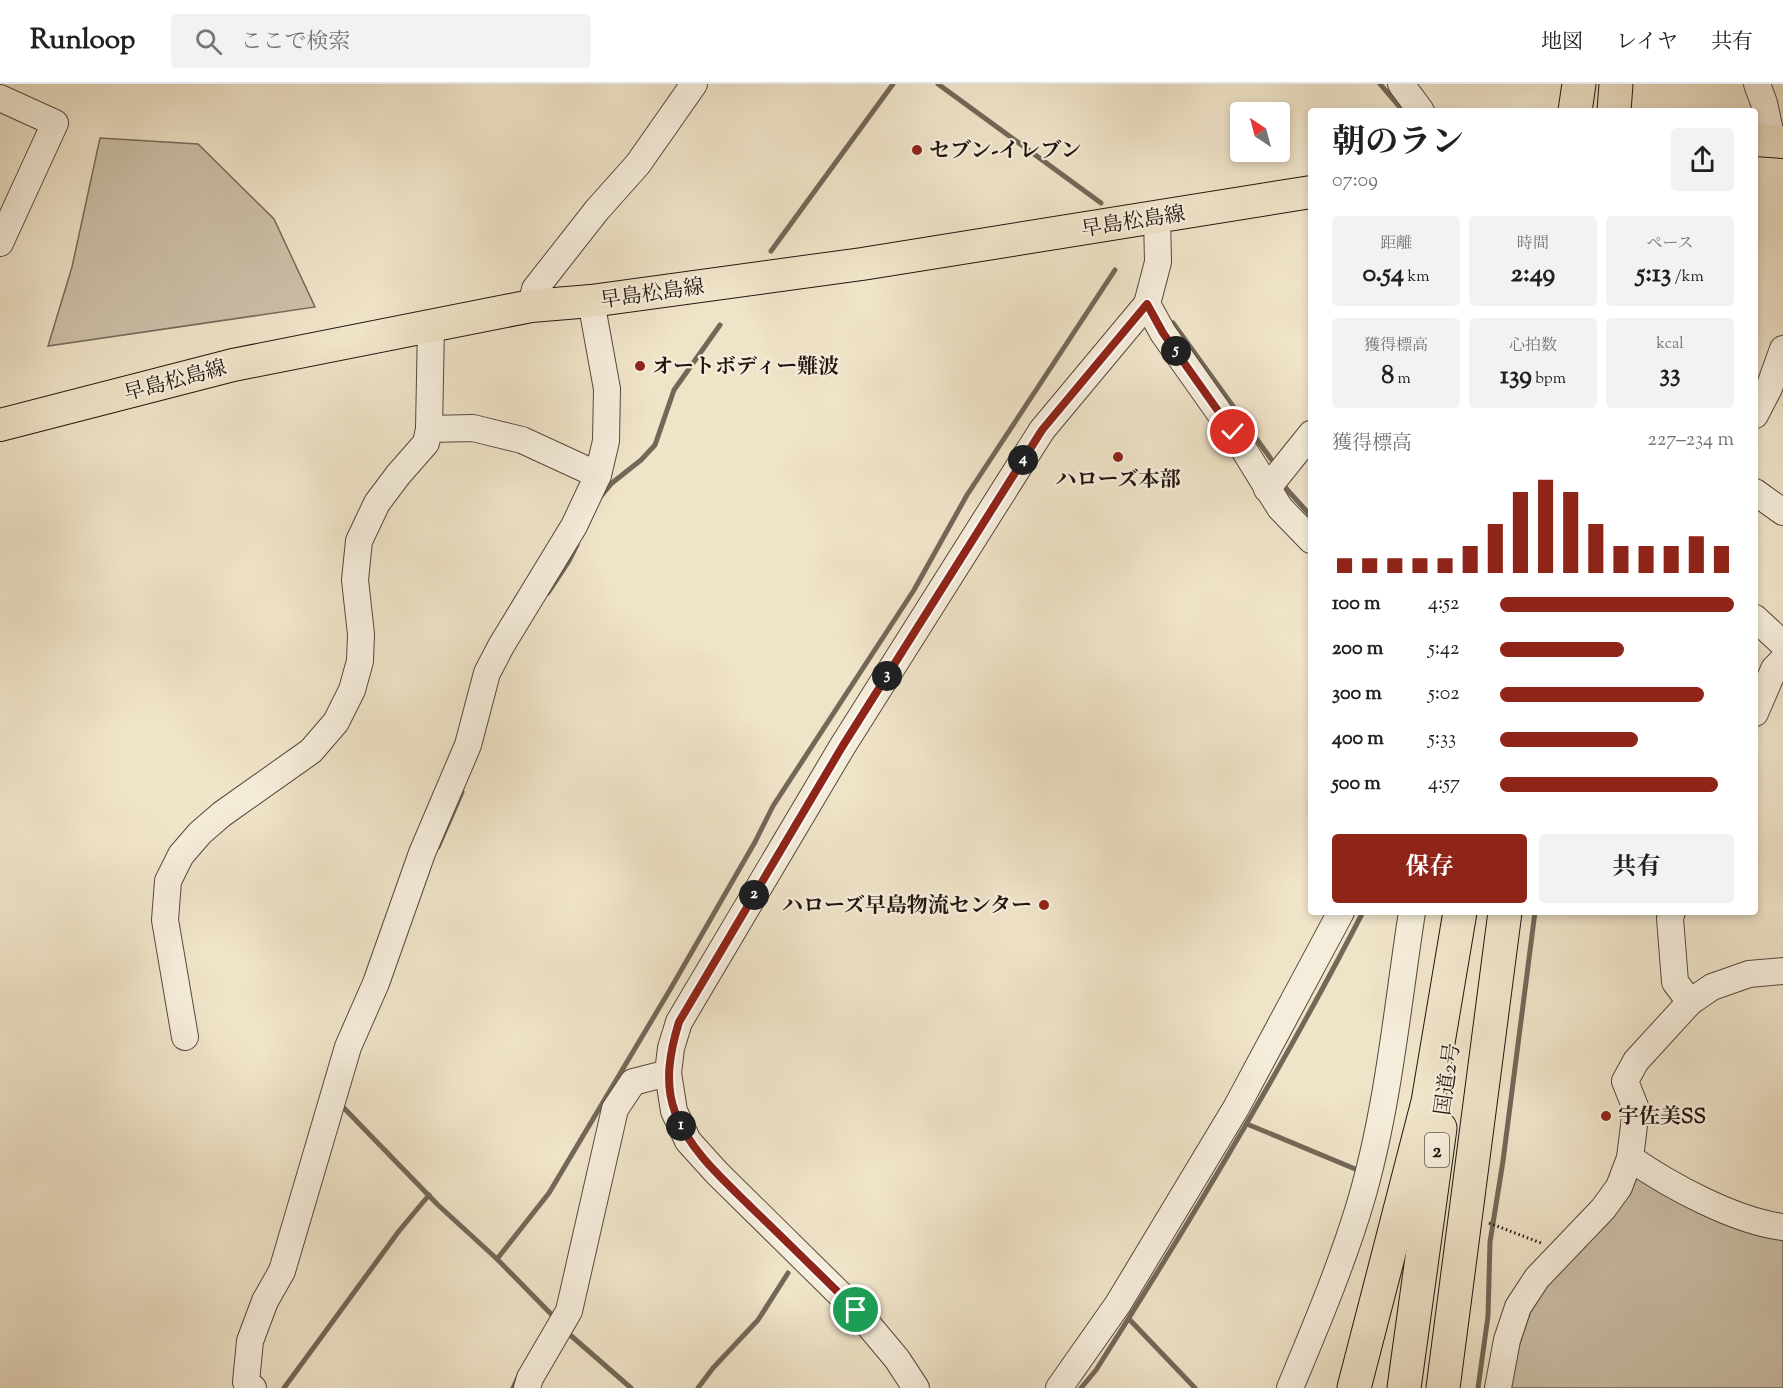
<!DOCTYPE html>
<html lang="ja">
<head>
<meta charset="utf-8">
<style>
	:root { --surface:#fff; --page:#f2f2f2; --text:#202124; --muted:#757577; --line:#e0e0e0; --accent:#8f2418 }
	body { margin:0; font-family:"Sorts Mill Goudy","Noto Serif JP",serif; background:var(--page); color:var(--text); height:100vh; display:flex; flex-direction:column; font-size:22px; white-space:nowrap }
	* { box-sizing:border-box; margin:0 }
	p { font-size:20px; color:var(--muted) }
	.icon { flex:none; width:33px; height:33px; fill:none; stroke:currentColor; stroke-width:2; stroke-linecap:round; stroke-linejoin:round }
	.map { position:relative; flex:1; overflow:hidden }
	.panel { position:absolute; left:1308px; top:24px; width:450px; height:807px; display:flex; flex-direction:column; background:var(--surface); border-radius:6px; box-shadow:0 3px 9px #0003 }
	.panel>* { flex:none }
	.needle { width:39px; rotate:324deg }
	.fabs { position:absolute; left:1230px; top:18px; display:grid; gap:12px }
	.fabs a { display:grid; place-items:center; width:60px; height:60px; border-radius:6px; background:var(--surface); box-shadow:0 3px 9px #0003; font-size:30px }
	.pin { position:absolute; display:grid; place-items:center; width:51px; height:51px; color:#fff; margin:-26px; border:3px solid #fff; border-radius:50%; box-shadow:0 2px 6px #0007 }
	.km { position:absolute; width:30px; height:30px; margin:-15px; border-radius:50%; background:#222; color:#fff; font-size:16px; line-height:30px; text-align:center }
	.round { display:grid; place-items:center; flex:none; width:63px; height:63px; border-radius:6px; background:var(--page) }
	.head { display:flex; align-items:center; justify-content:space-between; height:102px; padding:0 24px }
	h1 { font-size:33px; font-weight:700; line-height:45px }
	.metrics { display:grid; grid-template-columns:repeat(3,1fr); gap:9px; height:102px; padding:6px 24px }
	.metrics div { display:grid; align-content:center; border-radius:6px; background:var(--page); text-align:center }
	.metrics b { font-size:26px; font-weight:700 }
	.metrics small { font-size:16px; font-weight:400 }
	.metrics p { font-size:16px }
	.chart { height:168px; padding:12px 24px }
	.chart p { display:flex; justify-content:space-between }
	.chart svg { width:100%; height:108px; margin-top:6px; stroke:var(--accent); stroke-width:6 }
	.action { display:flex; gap:12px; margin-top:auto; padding:12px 24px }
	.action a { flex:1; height:69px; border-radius:6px; background:var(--accent); color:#fff; font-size:24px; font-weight:700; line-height:69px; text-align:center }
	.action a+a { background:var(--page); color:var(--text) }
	ul { padding:0 24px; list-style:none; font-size:20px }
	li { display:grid; grid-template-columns:96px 72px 1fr; align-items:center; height:45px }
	li i { height:15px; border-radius:8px; background:var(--accent) }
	header { display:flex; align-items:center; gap:36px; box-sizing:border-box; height:84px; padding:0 30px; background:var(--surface); border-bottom:2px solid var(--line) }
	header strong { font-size:28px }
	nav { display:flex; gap:33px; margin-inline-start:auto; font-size:21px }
	.search { width:420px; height:54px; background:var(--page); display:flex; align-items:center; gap:15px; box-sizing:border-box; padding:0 21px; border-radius:6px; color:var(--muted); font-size:22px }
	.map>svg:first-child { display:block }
</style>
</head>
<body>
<header>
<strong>Runloop</strong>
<div class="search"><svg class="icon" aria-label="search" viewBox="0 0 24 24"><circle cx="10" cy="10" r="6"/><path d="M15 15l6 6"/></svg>ここで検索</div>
<nav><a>地図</a><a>レイヤ</a><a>共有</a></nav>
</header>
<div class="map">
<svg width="1783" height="1304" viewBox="0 0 1783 1304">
	<rect width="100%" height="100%" fill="#efe3c8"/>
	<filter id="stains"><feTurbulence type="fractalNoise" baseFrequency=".00333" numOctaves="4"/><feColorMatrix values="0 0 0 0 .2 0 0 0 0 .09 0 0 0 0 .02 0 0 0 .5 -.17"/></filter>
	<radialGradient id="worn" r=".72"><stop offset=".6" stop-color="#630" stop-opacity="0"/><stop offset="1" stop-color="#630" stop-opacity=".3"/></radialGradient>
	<g fill="#ccc0a9" stroke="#776a5c" stroke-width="1.5">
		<polygon points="100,54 198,60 274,135 315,223 48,262 72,183"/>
		<polygon points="1636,1088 1783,1150 1783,1304 1511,1304 1514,1277 1532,1223 1550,1197"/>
	</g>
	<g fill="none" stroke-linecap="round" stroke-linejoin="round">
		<g stroke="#736758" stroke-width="5">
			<polyline points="938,0 1101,119"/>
			<polyline points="1380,0 1403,27"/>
			<polyline points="771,167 893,0"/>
			<polyline points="1173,239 1271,375"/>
			<polyline points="1282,400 1311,432"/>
			<polyline points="601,412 612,399 641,376 655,361 674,306 720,241"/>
			<polyline points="548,509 569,477 577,461"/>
			<polyline points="438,763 462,708"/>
			<polyline points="341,1021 438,1121 497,1175 555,1234"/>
			<polyline points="1247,1040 1360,1087"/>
			<polyline points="497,1175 549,1109 671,904 755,758 773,722 914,506 967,411 1115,186"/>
			<polyline points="1129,1235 1195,1304"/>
			<polyline points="569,1250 631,1304"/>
			<polyline points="284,1304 399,1147 429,1111"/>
			<polyline points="513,1304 520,1289"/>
			<polyline points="698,1304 713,1284 758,1236 788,1189"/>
			<path d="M1081,1304L1096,1286C1191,1137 1282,985 1363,828"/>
			<polyline points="1478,1304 1488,1232 1490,1158 1503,1077 1535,828"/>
		</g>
		<g stroke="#55483d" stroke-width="28">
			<g id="minor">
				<polyline points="1401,0 1421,27"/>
				<polyline points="1757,0 1764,19 1772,56"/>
				<polyline points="0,14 55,39 0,159"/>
				<polyline points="1147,220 1163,249 1233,348 1280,424 1311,456"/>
				<polyline points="531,222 535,205 597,126 638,80 694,0"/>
				<polyline points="1755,331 1769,304 1783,265"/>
				<polyline points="429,345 473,344 522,356 598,391"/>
				<polyline points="1267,405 1311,350"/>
				<polyline points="1755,408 1783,428"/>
				<polyline points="1755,534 1783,560"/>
				<polyline points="1755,629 1774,585 1783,576"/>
				<polyline points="1672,828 1670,834 1675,898 1690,918"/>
				<polyline points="185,953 165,836 168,797 181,771 200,749 222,730 311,667 336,638 352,606 360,577 361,550 355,496 359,457 377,419 398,391 426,359 429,345 431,242"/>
				<polyline points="668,989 674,1027 688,1057 717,1089 856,1226 897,1275 916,1304"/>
				<path d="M1630,1074C1670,1102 1735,1137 1783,1143"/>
				<polyline points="253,1304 246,1298 250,1257 265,1217 282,1187 348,963 376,899 422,769 468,661 487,589 501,562 574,442 598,391 606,357 607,305 591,217"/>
				<polyline points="527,1304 530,1294 569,1227 615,1025 633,998 668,989 671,964 679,938 842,663 1042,346 1147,220 1158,178 1157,132"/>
				<polyline points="1059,1304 1118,1220 1236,1024 1341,828"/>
				<path d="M1290,1304C1315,1244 1341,1183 1360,1120C1388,1026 1397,925 1412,828"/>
				<polyline points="1498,1304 1507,1256 1518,1223 1537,1194 1603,1125 1619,1103 1630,1074 1636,1025 1625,997 1636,977 1690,918 1712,903 1749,890 1783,887"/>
			</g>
		</g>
		<g stroke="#22150f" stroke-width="34">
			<g id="major">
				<polyline points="1755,56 1783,58"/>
				<polyline points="0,341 233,281 531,222 591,217 862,180 1311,108"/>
			</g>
		</g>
		<g stroke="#22150f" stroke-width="35">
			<g id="highway">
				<polyline points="1575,27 1579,0"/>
				<polyline points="1614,27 1616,0"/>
				<polyline points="1354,1304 1428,1018 1460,828"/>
				<polyline points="1404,1304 1440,1044"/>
				<polyline points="1443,1304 1505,828"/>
			</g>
		</g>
		<polyline stroke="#22150f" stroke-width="3" stroke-dasharray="1.5 3" stroke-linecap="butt" points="1489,1139 1541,1159"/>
		<use href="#minor" stroke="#f5eddb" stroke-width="26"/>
		<use href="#major" stroke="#efe3c8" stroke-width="32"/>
		<use href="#highway" stroke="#efe3c8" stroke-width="33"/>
	</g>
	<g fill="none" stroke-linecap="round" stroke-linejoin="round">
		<g stroke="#fff" stroke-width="12">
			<path id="route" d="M856,1226C823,1193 789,1160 755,1127C725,1097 690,1068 675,1028C664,999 670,967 679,938L842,663L1042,346L1147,220L1163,249L1233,348"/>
		</g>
		<use href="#route" stroke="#8f2418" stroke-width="8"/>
	</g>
	<g fill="#8f2418" stroke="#f5eddb" stroke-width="2">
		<circle cx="917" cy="66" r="6"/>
		<circle cx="640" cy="282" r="6"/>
		<circle cx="1118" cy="373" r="6"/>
		<circle cx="1044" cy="821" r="6"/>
		<circle cx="1606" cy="1032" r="6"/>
	</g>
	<g text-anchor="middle" stroke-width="4.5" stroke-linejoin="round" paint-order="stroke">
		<rect fill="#f5eddb" stroke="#61564c" stroke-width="1.5" x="1425" y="1049" width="24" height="34" rx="4.5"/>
		<g font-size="20" font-weight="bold" fill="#22150f">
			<text x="1437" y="1073">2</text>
		</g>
		<g font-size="21" font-weight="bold" fill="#22150f" stroke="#f5eddb" text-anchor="start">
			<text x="929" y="73">セブン-イレブン</text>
			<text x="652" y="289">オートボディー難波</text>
			<text x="1118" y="402" text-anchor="middle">ハローズ本部</text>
			<text x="1032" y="828" text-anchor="end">ハローズ早島物流センター</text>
			<text x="1618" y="1039">宇佐美SS</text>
		</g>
		<g font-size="21" fill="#22150f" stroke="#f5eddb">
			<text transform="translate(1133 137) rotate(-9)" y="7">早島松島線</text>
			<text transform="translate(652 209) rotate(-8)" y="7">早島松島線</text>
			<text transform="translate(175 296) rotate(-15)" y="7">早島松島線</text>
			<text transform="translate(1447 995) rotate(-82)" y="7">国道2号</text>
		</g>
	</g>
	<rect width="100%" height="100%" filter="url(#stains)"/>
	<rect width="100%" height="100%" fill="url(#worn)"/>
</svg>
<div class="fabs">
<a><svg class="needle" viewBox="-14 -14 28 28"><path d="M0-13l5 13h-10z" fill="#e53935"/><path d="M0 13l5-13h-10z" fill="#757577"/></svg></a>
</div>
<div class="pin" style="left:856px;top:1226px;background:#1e9e55"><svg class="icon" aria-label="arrive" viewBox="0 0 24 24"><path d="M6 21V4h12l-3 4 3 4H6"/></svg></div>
<div class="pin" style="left:1233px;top:348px;background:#d93025"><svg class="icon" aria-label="check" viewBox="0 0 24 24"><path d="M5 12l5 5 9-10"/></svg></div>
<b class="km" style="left:681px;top:1042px">1</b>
<b class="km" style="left:754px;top:811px">2</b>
<b class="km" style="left:887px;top:592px">3</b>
<b class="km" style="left:1023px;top:376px">4</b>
<b class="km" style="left:1176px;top:267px">5</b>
<section class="panel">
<div class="head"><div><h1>朝のラン</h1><p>07:09</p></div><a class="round"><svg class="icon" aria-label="share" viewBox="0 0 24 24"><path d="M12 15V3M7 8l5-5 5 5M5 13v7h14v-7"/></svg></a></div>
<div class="metrics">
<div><p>距離</p><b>0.54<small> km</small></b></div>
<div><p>時間</p><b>2:49</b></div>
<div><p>ペース</p><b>5:13<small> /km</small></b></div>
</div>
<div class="metrics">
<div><p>獲得標高</p><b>8<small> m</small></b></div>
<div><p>心拍数</p><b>139<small> bpm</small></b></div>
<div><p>kcal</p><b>33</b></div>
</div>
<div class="chart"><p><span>獲得標高</span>227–234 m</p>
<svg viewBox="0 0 160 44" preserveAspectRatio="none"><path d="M5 44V38M15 44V38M25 44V38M35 44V38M45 44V38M55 44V33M65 44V24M75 44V11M85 44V6M95 44V11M105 44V24M115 44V33M125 44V33M135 44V33M145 44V29M155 44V33"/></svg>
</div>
<ul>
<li><b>100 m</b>4:52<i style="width:100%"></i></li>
<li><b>200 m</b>5:42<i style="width:53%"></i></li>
<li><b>300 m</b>5:02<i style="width:87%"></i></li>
<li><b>400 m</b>5:33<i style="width:59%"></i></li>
<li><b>500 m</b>4:57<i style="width:93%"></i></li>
</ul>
<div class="action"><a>保存</a><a>共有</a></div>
</section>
</div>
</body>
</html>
